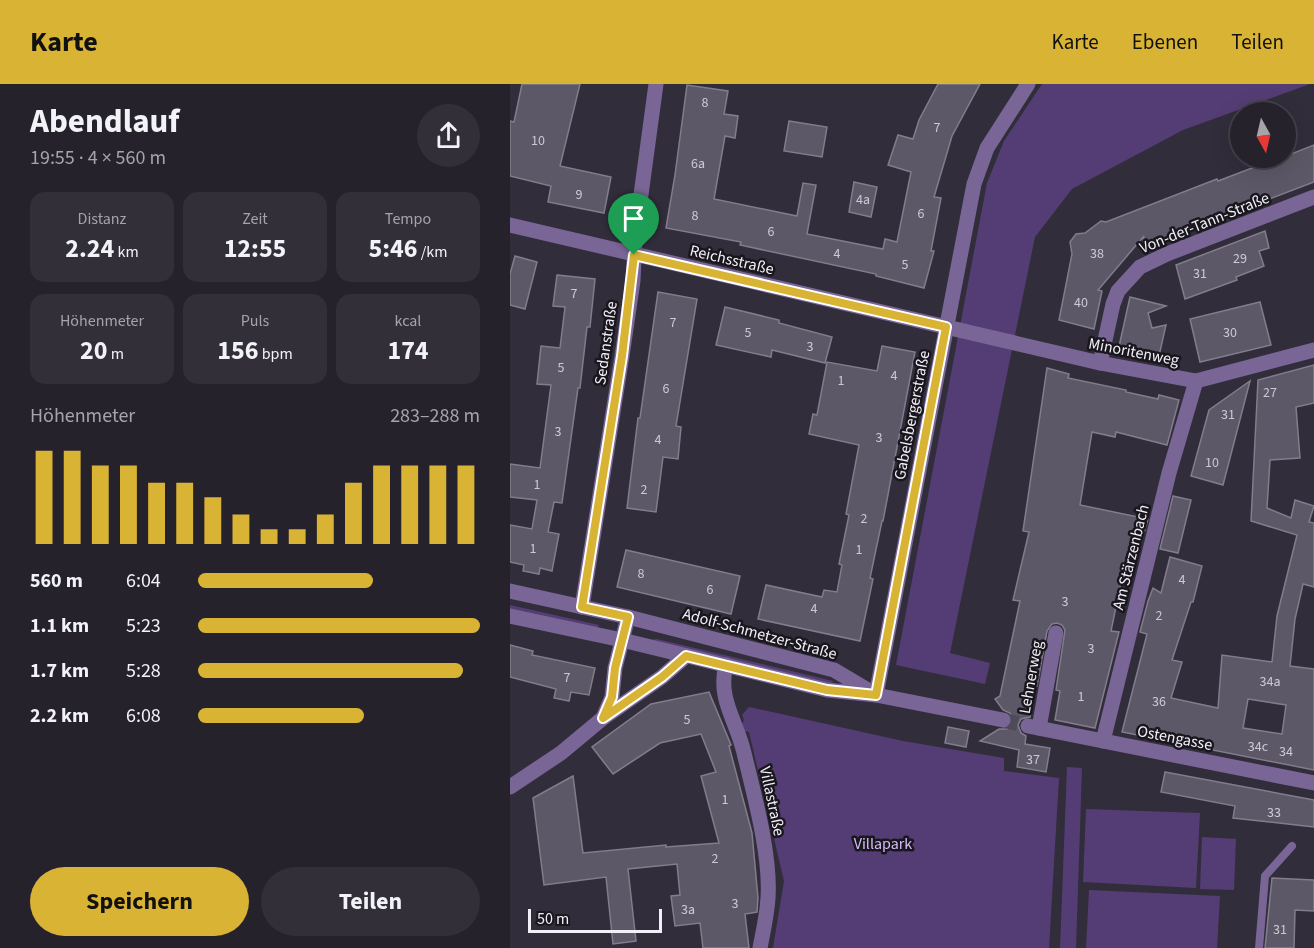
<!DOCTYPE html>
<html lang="de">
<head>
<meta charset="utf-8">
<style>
	:root { --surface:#26222c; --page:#322f38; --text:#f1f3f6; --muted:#a4a4a9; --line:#423f48; --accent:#d9b334 }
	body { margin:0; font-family:"Source Sans 3",sans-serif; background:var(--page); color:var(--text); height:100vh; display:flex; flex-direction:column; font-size:22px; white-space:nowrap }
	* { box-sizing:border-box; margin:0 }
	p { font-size:20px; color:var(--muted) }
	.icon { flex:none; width:33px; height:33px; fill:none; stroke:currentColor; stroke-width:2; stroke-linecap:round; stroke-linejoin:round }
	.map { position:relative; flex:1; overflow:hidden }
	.sheet { display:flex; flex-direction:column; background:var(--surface); width:510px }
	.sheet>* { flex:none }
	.needle { width:39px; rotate:172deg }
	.tools { position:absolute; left:720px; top:18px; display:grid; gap:12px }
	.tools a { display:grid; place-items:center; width:66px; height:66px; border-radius:50%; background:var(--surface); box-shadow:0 6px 24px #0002,0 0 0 2px var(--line); font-size:30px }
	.scale { position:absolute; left:18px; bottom:15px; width:134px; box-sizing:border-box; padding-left:6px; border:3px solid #f2eff8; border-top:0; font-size:16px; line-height:21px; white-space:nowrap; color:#f2eff8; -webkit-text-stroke:4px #19171d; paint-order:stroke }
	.pin { position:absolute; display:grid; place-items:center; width:51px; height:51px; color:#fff; margin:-62px -26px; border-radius:50% 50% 50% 0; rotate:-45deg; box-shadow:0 0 6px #0007 }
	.pin .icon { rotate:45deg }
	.round { display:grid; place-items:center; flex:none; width:63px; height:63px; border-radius:32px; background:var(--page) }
	.overview { display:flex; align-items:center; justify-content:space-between; height:102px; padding:0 30px }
	h1 { font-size:33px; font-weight:700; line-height:45px }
	.metrics { display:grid; grid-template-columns:repeat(3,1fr); gap:9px; height:102px; padding:6px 30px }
	.metrics div { display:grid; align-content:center; border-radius:15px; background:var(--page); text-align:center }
	.metrics b { font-size:26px; font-weight:700 }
	.metrics small { font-size:16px; font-weight:400 }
	.metrics p { font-size:16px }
	.chart { height:168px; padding:12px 30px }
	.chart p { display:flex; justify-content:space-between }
	.chart svg { width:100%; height:108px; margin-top:6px; stroke:var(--accent); stroke-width:6 }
	.cta { display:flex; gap:12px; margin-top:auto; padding:12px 30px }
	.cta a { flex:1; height:69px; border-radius:36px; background:var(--accent); color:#111; font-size:24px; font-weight:700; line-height:69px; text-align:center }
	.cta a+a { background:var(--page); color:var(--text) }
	ul { padding:0 30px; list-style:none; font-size:20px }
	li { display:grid; grid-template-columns:96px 72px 1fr; align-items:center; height:45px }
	li i { height:15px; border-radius:8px; background:var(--accent) }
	header { display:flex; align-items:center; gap:36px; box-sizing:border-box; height:84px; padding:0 30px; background:var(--accent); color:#111 }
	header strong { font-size:28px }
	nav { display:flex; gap:33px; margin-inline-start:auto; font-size:21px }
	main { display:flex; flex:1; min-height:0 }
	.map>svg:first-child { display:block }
</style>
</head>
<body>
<header>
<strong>Karte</strong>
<nav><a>Karte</a><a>Ebenen</a><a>Teilen</a></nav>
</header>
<main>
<section class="sheet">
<div class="overview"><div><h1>Abendlauf</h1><p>19:55 · 4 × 560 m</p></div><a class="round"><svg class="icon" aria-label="share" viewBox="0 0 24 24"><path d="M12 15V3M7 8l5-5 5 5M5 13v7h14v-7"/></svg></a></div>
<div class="metrics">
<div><p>Distanz</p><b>2.24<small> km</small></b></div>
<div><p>Zeit</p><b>12:55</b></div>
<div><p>Tempo</p><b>5:46<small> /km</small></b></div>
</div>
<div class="metrics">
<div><p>Höhenmeter</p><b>20<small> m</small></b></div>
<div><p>Puls</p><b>156<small> bpm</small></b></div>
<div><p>kcal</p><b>174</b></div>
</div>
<div class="chart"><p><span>Höhenmeter</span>283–288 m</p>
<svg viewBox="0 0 160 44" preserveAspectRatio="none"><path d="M5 44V6M15 44V6M25 44V12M35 44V12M45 44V19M55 44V19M65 44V25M75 44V32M85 44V38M95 44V38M105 44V32M115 44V19M125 44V12M135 44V12M145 44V12M155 44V12"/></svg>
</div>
<ul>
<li><b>560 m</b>6:04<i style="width:62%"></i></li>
<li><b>1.1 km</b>5:23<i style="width:100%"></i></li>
<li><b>1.7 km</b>5:28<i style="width:94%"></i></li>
<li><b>2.2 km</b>6:08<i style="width:59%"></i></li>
</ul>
<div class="cta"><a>Speichern</a><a>Teilen</a></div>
</section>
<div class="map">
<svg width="804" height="864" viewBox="0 0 804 864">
	<rect width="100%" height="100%" fill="#322d3b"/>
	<g fill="#543d74">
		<polygon points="532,0 800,0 673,46 562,105 525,153 440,569 480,579 475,600 386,581 477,99 494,57"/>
		<polygon points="0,521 89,541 87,545 0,525"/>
		<polygon points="147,555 323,597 322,600 139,556"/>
		<polygon points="239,623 393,657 494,674 494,687 549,694 539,864 263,864 274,797 239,648 234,647 232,640 234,636 232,631"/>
		<polygon points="557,683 572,684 566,864 550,864"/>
		<polygon points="576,725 690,729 686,804 573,798"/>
		<polygon points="692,753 726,755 724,806 690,805"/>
		<polygon points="579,806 710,812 707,864 576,864"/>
	</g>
	<g fill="#5d5867" stroke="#827c8c" stroke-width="1.5" fill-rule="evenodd">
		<polygon points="12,0 70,0 50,82 101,93 94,129 38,118 41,102 0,92 0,37 4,38"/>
		<polygon points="428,0 470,0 442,52 424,113 431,114 421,167 424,167 414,204 366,192 366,190 230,161 231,158 156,144 165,91 177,1 218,7 214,30 228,32 225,54 215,52 204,115 287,132 293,99 306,101 297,150 373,165 375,155 387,158 401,88 378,81 388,51 403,55 409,36"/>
		<polygon points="279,37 317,43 312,73 274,67"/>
		<polygon points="804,61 804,98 631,164 634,152 588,206 592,207 584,245 549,236 562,170 560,158 566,150 575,149 591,137 596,138 707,95 708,97 763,76 776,74 776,72"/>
		<polygon points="344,98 367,103 361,133 339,128"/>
		<polygon points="755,147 759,164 749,167 754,182 726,193 727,196 675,215 666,181"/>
		<polygon points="5,172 27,178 15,225 0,221 0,190"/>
		<polygon points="47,191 85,195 80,243 77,243 70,304 68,304 52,419 44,418 38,448 49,450 42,487 30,484 29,490 13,487 14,481 0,478 0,441 22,445 27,416 0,413 0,380 30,384 41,301 27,300 31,262 50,264 55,223 43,222"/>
		<polygon points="148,208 187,215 166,342 171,343 168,375 153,373 146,428 117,424 128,334 130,334"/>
		<polygon points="620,213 656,222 638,229 642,244 656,241 648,276 608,267"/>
		<polygon points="750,218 761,261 690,278 680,235"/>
		<polygon points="215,223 269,236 269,239 322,253 315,279 262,266 261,273 206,261"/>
		<polygon points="372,262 405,268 373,437 372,437 360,494 363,495 350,557 248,535 256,501 312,513 314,506 327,508 332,481 329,480 339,431 336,430 349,361 299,350 303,330 307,331 317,278 367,287"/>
		<path d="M804,281V319L786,323L790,374L760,376L757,424L781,434L785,416L804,422L799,438L804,439V503L793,500L785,535L780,582L804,585V686L612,648L637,550L630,548L638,517L643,504L651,509L660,473L692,482L683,518H681L662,576L672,578L661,614L708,624L712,571L762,578L767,532L787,451L741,437L748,296ZM738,615L776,621L772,650L733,644Z"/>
		<polygon points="537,284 559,290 558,294 616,306 616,308 648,315 649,311 669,316 657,361 606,348 605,353 582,348 570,421 638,435 623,486 614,484 601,547 609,548 585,644 545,636 550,607 546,606 555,546 552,541 547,539 542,540 537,547 527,602 524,601 517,628 521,629 520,633 511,635 508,641 511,649 516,652 515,660 540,664 536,688 507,683 509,666 470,657 489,645 497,645 503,637 500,629 493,626 485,615 490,612 510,517 503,516 519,448 513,447"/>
		<polygon points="740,297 713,401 681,392 699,326"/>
		<polygon points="663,412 681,416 668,469 650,465"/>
		<polygon points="116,466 230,492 221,530 107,503"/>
		<polygon points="0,561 23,567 22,571 85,584 79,611 61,608 59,617 44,614 46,605 0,593"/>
		<polygon points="199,608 221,661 219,662 242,749 248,814 247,828 235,830 239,864 193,864 190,839 165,842 161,812 170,811 167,780 118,785 126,857 103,860 96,793 34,801 23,714 63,692 73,769 156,761 156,763 209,759 191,692 206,688 191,650 150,659 103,690 82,663 141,620"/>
		<polygon points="438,643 459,647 456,663 435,659"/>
		<polygon points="655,688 804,716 804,743 723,734 725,722 651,708"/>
		<polygon points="762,794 804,796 804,827 785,826 784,864 755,864"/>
	</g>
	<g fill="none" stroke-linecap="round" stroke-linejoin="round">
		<polyline stroke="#4f4a57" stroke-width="15" stroke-dasharray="15 8" stroke-linecap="butt" points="493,636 518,642"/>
		<polyline stroke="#796697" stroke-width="8" points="749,864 755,792 782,762"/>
		<g stroke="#796697" stroke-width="15">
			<polyline points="0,141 590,279 686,297 804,266"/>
			<polyline points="590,279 603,220 608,207 630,183 657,170 804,113"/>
			<polyline points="0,507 118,533 324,586 361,608"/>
			<polyline points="72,523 112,272 123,197 125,155 146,0"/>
			<polyline points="0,532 112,556 317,606 366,611 493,636"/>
			<path d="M216,581C207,615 227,637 234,669C244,710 261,772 258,814C257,831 253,848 250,864"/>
			<polyline points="366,611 464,100 477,64 518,0"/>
			<polyline points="93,634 102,613 105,584 118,533"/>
			<polyline points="518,642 804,699"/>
			<polyline points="529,644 546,549"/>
			<polyline points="593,657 659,389 686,297"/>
			<polyline points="0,703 51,669 93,634 152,593 176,572"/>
		</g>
	</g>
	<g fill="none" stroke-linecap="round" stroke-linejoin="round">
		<g stroke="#fff" stroke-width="12">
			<polygon id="route" points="124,171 436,243 366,611 317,606 176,572 152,593 93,634 102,613 105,584 118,533 72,523 112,272"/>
		</g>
		<use href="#route" stroke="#d9b334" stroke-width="8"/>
	</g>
	<g text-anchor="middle" stroke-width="5" stroke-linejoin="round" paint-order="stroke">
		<g font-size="14" fill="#cdc9d4">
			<text x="195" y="23">8</text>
			<text x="427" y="48">7</text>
			<text x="28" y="61">10</text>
			<text x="188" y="84">6a</text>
			<text x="69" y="115">9</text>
			<text x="353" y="120">4a</text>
			<text x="411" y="134">6</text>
			<text x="185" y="136">8</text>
			<text x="261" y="152">6</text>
			<text x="327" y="174">4</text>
			<text x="587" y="174">38</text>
			<text x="730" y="179">29</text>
			<text x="395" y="185">5</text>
			<text x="690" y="194">31</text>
			<text x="64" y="214">7</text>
			<text x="571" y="223">40</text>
			<text x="163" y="243">7</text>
			<text x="238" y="253">5</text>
			<text x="720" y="253">30</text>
			<text x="300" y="267">3</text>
			<text x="51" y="288">5</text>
			<text x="384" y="296">4</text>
			<text x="331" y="301">1</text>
			<text x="156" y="309">6</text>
			<text x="760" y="313">27</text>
			<text x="718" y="335">31</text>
			<text x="48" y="352">3</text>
			<text x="369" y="358">3</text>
			<text x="148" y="360">4</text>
			<text x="702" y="383">10</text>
			<text x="27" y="405">1</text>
			<text x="134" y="410">2</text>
			<text x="354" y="439">2</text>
			<text x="23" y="469">1</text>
			<text x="349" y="470">1</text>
			<text x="131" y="494">8</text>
			<text x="672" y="500">4</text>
			<text x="200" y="510">6</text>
			<text x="555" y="522">3</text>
			<text x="304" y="529">4</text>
			<text x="649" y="536">2</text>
			<text x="581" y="569">3</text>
			<text x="57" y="598">7</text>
			<text x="760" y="602">34a</text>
			<text x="571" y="617">1</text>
			<text x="649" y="622">36</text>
			<text x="177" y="640">5</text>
			<text x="748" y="667">34c</text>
			<text x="776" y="672">34</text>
			<text x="523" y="680">37</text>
			<text x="215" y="720">1</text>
			<text x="764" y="733">33</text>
			<text x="205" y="779">2</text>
			<text x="225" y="824">3</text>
			<text x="178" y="830">3a</text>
			<text x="770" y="850">31</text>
		</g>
		<g font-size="16" fill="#f2eff8" stroke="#19171d">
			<text transform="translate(694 138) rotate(-22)" y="6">Von-der-Tann-Straße</text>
			<text transform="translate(222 175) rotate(13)" y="6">Reichsstraße</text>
			<text transform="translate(95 259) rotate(-82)" y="6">Sedanstraße</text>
			<text transform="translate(624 267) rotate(11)" y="6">Minoritenweg</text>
			<text transform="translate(401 331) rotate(-79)" y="6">Gabelsbergerstraße</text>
			<text transform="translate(620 473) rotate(-76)" y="6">Am Stärzenbach</text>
			<text transform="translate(250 549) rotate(15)" y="6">Adolf-Schmetzer-Straße</text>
			<text transform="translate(520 593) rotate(-80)" y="6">Lehnerweg</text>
			<text transform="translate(665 653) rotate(11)" y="6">Ostengasse</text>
			<text transform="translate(263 717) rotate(78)" y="6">Villastraße</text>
		</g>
		<g font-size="16" fill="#d3bcf9" stroke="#19171d">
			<text x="373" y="765">Villapark</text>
		</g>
	</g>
</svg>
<div class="tools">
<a><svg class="needle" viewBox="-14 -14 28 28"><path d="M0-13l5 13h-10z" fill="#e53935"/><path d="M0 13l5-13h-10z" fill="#a4a4a9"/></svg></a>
</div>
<div class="scale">50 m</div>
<div class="pin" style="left:124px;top:171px;background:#1e9e55"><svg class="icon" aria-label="arrive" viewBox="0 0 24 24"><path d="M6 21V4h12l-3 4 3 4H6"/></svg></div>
</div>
</main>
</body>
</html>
